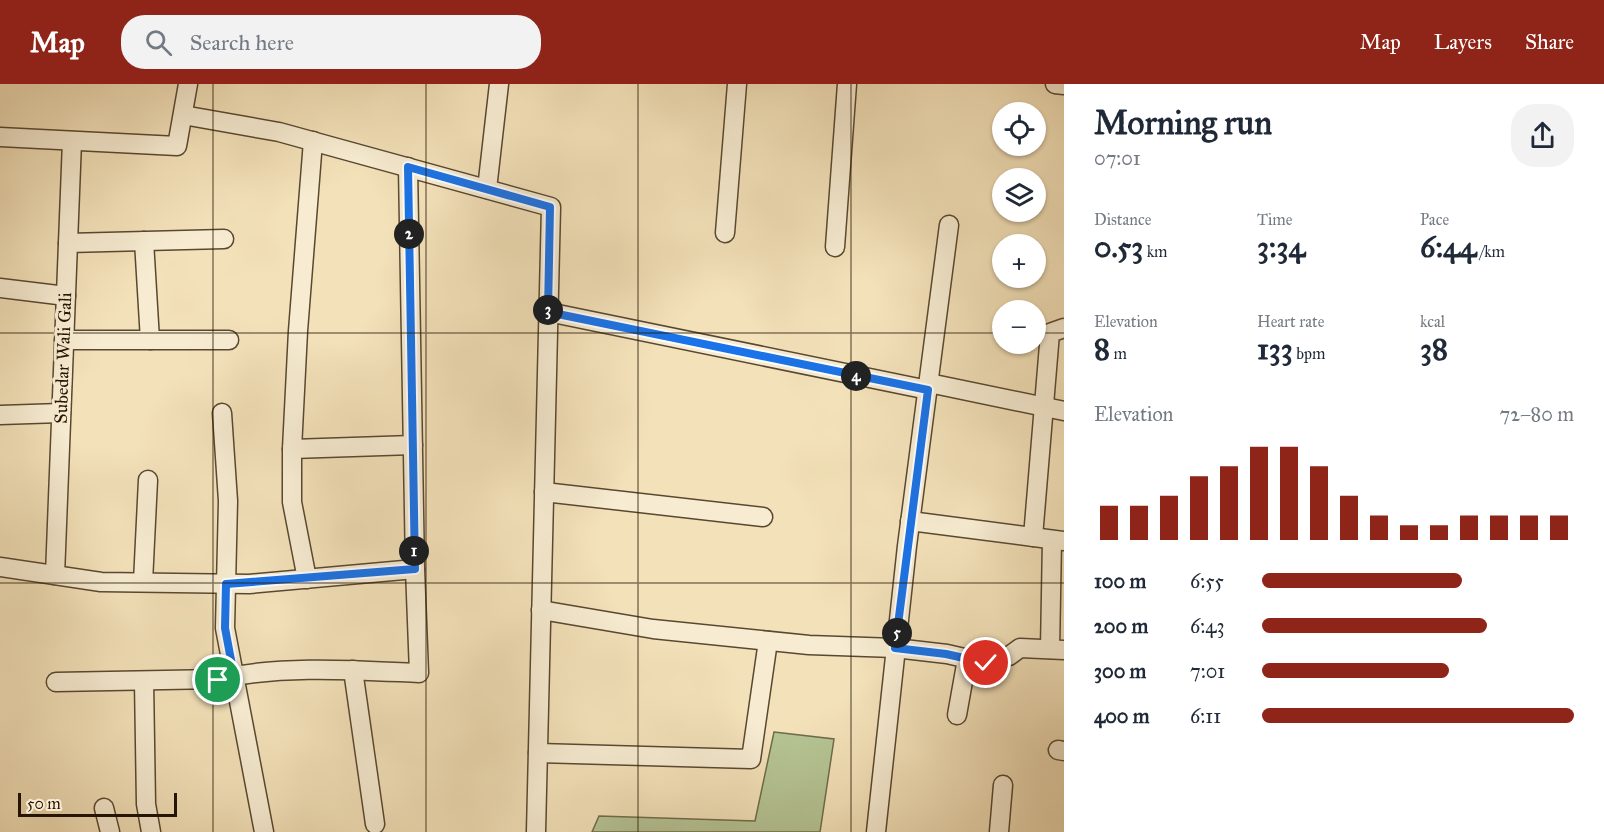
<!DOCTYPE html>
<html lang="en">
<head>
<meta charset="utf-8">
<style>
	:root { --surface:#fff; --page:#f2f2f3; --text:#1f2937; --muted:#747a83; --accent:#8f2418 }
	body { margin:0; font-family:"IM FELL Great Primer",serif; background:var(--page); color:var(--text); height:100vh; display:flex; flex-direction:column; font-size:22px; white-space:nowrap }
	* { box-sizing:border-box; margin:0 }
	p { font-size:20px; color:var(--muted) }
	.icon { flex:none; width:33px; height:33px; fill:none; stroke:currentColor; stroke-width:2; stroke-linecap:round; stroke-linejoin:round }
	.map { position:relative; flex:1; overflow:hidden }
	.sheet { display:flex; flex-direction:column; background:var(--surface); width:540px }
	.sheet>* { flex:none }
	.buttons { position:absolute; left:992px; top:18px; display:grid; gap:12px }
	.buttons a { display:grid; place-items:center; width:54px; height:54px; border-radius:50%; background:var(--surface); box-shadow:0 2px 4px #0004; font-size:30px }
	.scale { position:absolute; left:18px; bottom:15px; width:159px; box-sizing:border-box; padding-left:6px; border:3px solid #261502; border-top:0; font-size:16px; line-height:21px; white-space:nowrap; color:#261502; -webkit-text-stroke:4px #f7ecd2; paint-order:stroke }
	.pin { position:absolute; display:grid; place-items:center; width:51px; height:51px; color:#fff; margin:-26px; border:3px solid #fff; border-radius:50%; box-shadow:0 2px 6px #0007 }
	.km { position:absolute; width:30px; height:30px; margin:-15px; border-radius:50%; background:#222; color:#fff; font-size:16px; line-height:30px; text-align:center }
	.round { display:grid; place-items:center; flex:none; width:63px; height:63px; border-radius:24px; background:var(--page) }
	.head { display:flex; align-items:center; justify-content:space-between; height:102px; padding:0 30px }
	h1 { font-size:33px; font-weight:700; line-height:45px }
	.figures { display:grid; grid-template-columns:repeat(3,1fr); gap:9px; height:102px; padding:6px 30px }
	.figures div { display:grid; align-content:center }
	.figures b { font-size:30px; font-weight:700 }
	.figures small { font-size:16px; font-weight:400 }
	.figures p { font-size:16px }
	.chart { height:168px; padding:12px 30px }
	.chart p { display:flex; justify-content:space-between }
	.chart svg { width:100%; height:108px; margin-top:6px; stroke:var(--accent); stroke-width:6 }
	ul { padding:0 30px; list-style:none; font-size:20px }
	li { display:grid; grid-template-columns:96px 72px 1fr; align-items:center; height:45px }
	li i { height:15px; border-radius:8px; background:var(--accent) }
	header { display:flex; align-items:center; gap:36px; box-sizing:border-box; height:84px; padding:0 30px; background:var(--accent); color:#fff }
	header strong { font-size:28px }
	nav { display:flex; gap:33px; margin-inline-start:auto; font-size:21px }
	.search { width:420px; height:54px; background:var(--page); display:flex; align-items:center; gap:15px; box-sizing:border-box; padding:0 21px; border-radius:24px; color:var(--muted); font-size:22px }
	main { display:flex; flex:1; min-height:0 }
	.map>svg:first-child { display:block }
</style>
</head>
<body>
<header>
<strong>Map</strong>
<div class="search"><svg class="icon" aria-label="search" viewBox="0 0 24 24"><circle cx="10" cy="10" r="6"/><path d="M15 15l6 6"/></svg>Search here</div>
<nav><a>Map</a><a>Layers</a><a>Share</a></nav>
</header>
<main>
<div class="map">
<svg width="1064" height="748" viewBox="0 0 1064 748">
	<rect width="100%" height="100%" fill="#f3e1b9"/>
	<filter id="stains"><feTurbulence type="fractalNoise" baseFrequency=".00333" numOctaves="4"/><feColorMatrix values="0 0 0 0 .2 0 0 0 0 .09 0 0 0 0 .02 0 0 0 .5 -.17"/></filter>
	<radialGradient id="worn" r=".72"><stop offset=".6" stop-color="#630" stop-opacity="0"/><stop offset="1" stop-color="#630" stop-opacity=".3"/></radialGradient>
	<polygon fill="#b5c494" stroke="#6e6c4b" stroke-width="1.5" points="774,648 834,655 820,748 592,748 599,732 755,737"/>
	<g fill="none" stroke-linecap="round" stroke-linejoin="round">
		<g stroke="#594830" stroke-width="21">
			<g id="minor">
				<polyline points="1055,0 1064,1"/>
				<polyline points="183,31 279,48 551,123 536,748"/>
				<polyline points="0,53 177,62 188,0"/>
				<polyline points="487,105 499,0"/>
				<polyline points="725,149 737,0"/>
				<polyline points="144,157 150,256"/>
				<polyline points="68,159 224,155"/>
				<polyline points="835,163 847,0"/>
				<polyline points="0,204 66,212"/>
				<polyline points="548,228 928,306"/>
				<polyline points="64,256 229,256"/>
				<polyline points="929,299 1064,327"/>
				<polyline points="222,329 228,417 225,544 264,748"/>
				<polyline points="0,331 61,329"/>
				<polyline points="292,365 413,361"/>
				<polyline points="544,408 763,433"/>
				<polyline points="910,437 1064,457"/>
				<polyline points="1033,453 1050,249 1064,244"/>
				<polyline points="0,483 101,498 249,500 415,485 408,83"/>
				<polyline points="55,491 72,57"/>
				<polyline points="307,495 292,418 292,365 298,247 313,57"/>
				<polyline points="143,498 148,396"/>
				<polyline points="541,526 653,545 809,561 895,564 947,570 986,579 1009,572 1020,564 1064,566"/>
				<polyline points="1050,565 1052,456"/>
				<polyline points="353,586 375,740"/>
				<polyline points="144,597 146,720 151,748"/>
				<path d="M56,598L218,595C284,581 352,586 419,589L415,485"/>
				<polyline points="957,631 967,575"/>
				<polyline points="1058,666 1064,667"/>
				<polyline points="538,669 751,675 768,557"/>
				<polyline points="104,724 110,748"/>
				<polyline points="876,748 907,462 949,141"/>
				<polyline points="999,748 1003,701"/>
			</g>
		</g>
		<use href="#minor" stroke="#f7ecd2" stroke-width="18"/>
	</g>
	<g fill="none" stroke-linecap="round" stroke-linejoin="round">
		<g stroke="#fff" stroke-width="12">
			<polyline id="route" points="218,596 234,592 225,544 226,500 415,485 408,83 550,123 548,228 928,306 895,564 946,570 986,579"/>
		</g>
		<use href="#route" stroke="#1a73e8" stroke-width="8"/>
	</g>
	<path fill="none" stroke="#261502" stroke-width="1.5" stroke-opacity="0.55" d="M213,0V748M426,0V748M638,0V748M851,0V748M0,249H1002M1035,249H1064M0,499H1064"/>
	<g text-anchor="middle" stroke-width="6" stroke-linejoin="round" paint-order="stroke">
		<g font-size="18" fill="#261502" stroke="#f7ecd2">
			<text transform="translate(63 274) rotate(-88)" y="6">Subedar Wali Gali</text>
		</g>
	</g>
	<rect width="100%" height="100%" filter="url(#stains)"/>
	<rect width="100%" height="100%" fill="url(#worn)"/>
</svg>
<div class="buttons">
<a><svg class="icon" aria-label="locate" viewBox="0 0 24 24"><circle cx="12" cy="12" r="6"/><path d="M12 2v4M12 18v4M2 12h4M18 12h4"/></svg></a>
<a><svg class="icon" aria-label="layers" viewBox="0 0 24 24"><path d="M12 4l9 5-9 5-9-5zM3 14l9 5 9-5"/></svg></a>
<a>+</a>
<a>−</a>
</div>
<div class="scale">50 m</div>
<div class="pin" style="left:218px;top:596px;background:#1e9e55"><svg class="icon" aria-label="arrive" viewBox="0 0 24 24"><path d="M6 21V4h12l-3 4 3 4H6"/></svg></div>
<div class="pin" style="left:986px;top:579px;background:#d93025"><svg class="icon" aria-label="check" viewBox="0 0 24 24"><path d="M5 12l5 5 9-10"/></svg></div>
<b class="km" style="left:414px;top:467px">1</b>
<b class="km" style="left:409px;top:150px">2</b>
<b class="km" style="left:548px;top:226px">3</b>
<b class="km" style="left:856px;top:292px">4</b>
<b class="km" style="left:897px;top:549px">5</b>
</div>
<section class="sheet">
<div class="head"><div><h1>Morning run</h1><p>07:01</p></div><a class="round"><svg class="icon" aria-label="share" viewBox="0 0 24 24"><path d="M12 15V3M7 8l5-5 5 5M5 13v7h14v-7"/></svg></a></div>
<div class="figures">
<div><p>Distance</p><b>0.53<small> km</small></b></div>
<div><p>Time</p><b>3:34</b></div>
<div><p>Pace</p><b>6:44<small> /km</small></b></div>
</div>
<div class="figures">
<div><p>Elevation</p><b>8<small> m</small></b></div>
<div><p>Heart rate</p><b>133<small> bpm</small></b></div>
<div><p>kcal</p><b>38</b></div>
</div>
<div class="chart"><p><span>Elevation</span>72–80 m</p>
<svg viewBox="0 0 160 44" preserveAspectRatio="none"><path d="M5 44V30M15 44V30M25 44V26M35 44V18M45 44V14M55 44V6M65 44V6M75 44V14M85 44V26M95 44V34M105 44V38M115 44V38M125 44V34M135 44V34M145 44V34M155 44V34"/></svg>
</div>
<ul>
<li><b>100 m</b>6:55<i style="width:64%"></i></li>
<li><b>200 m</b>6:43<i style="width:72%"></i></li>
<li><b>300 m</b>7:01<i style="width:60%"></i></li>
<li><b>400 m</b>6:11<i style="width:100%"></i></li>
</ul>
</section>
</main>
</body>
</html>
